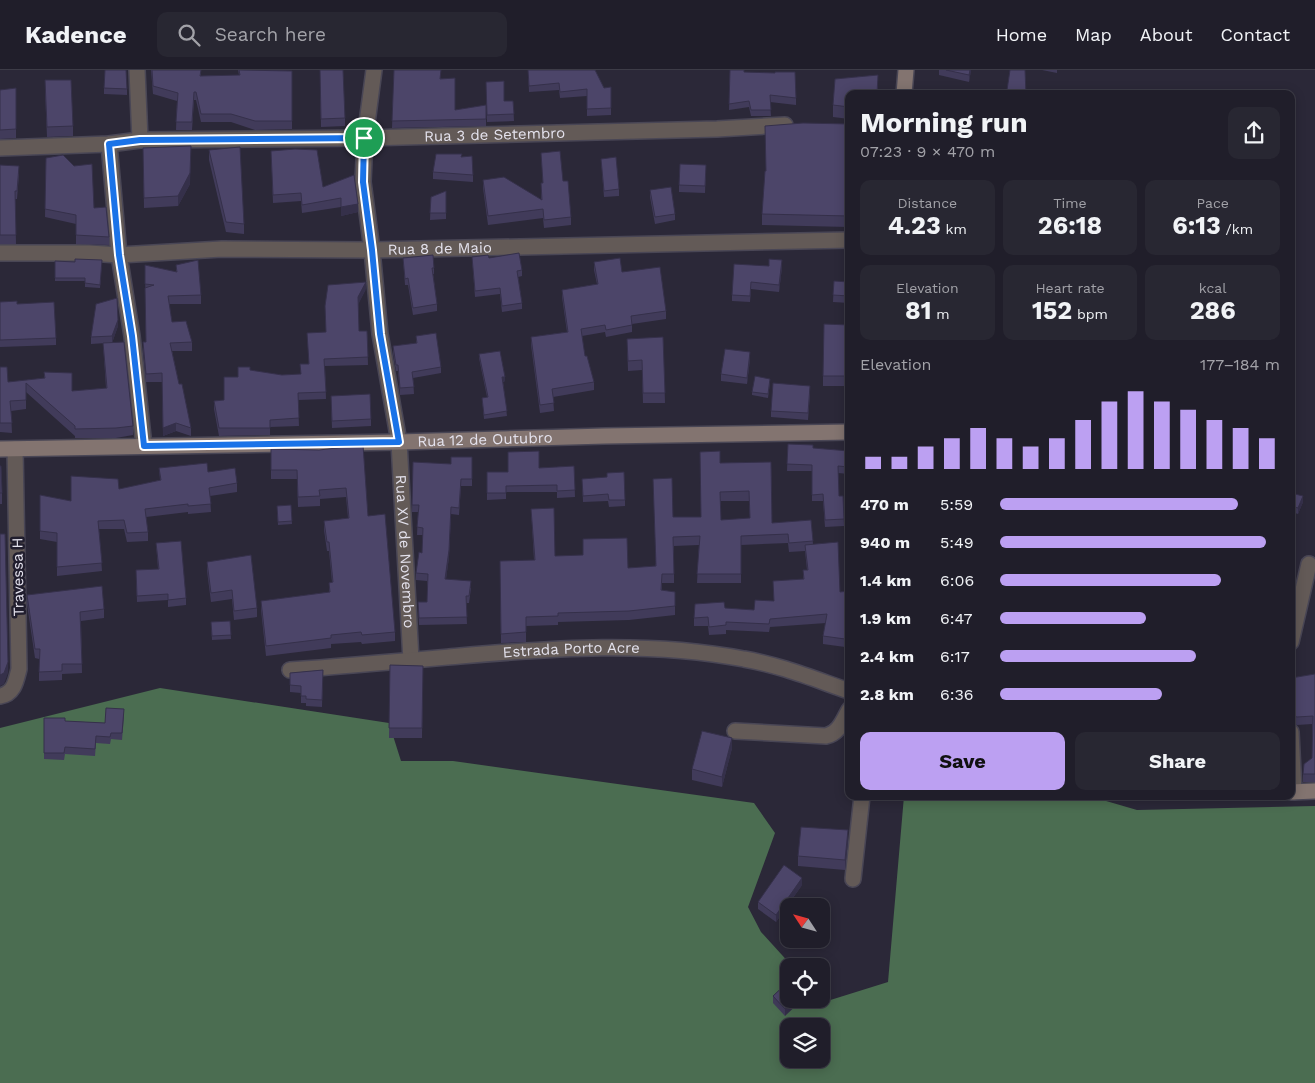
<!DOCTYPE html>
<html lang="en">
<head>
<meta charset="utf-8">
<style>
	:root { --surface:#201e2a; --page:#282732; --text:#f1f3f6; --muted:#a2a2a8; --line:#3d3c47; --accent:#bca0f2 }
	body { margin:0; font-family:"Work Sans",sans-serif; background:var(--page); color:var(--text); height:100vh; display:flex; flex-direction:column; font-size:19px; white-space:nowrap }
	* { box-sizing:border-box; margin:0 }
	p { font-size:16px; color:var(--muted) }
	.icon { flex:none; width:28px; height:28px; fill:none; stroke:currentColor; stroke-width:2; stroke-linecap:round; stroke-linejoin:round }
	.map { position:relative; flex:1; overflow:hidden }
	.details { position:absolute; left:845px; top:20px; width:450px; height:710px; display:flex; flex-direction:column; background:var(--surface); border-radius:10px; box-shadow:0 2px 12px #0003,0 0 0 1px var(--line) }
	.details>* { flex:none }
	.needle { width:32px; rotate:306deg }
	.fabs { position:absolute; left:780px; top:828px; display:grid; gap:10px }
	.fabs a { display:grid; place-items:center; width:50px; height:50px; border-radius:10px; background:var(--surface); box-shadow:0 2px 12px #0003,0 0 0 1px var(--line); font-size:25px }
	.pin { position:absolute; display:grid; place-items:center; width:42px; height:42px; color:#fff; margin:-21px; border:2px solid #fff; border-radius:50%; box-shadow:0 1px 5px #0007 }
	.round { display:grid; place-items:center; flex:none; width:52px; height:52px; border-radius:10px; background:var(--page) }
	.head { display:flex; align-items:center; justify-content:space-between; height:85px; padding:0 15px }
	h1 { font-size:28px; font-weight:700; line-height:38px }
	.stats { display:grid; grid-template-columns:repeat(3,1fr); gap:8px; height:85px; padding:5px 15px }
	.stats div { display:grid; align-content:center; border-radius:10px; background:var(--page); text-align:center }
	.stats b { font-size:25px; font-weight:700 }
	.stats small { font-size:14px; font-weight:400 }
	.stats p { font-size:14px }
	.chart { height:140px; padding:10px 15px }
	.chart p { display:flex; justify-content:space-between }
	.chart svg { width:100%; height:90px; margin-top:5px; stroke:var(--accent); stroke-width:6 }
	.button { display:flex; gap:10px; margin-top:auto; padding:10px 15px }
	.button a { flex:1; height:58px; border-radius:10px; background:var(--accent); color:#111; font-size:20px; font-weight:700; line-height:58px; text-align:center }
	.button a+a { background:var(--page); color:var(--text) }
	ul { padding:0 15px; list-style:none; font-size:16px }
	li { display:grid; grid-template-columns:80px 60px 1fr; align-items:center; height:38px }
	li i { height:12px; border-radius:6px; background:var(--accent) }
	header { display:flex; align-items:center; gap:30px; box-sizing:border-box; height:70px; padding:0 25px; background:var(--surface); border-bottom:1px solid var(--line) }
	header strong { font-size:24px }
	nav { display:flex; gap:28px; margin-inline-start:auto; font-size:18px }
	.search { width:350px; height:45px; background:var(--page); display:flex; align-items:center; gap:12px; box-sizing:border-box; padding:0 18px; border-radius:10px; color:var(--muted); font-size:19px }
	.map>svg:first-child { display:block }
</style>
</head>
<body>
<header>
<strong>Kadence</strong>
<div class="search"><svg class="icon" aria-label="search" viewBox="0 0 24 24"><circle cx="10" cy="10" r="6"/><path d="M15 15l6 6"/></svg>Search here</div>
<nav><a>Home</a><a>Map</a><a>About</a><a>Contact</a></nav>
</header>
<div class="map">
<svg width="1315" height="1013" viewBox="0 0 1315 1013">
	<rect width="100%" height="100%" fill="#2b2838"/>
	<path fill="#4b6d51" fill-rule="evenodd" d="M160,618L389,653L401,691H453L754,733L775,763L748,837L761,862L792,896H789V929H821L824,932L888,912L904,726H1089L1137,740L1315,736V1013H0V658ZM789,956H821V989H789Z"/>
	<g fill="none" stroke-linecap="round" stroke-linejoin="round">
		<g stroke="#494655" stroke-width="18">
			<g id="street">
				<polyline points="137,0 140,70"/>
				<path id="s1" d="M374,0L365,68L363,112L372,180L380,264L399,372L411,590"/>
				<polyline points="109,74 119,185 132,266 144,376"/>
				<path id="s2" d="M0,78L109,74L140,70L365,68L717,59L785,55"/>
				<path id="s3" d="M0,183H89L119,185L222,179L372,180L849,170"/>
				<polyline points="1291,572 1309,494"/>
				<path id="s4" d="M290,600C347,596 403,591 460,586C555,578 649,571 744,589C780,595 814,609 849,621"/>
				<path d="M0,626C14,624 16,611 19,599L15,379"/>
				<path d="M735,661L826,666C839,663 843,651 849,640"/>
				<polyline points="1291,662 1294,722"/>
				<polyline points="853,809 862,726"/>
			</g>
		</g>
		<g stroke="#494655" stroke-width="18">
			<g id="secondary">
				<polyline points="904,24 906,0"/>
				<path id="s5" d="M0,379L399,372L605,366L849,362"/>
				<polyline points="1291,722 1315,721"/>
			</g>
		</g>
		<use href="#street" stroke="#635a57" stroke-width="15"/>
		<use href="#secondary" stroke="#837470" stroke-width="15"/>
	</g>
	<g fill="#413b5a" fill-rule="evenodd">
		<polygon points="151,0 201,0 201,6 239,5 238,0 292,1 292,59 255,60 231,52 201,52 196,30 194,30 192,60 176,60 177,31 153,24"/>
		<polygon points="320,0 345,48 345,56 321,57"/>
		<polygon points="394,0 441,8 455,40 486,35 486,56 392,58"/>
		<polygon points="528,0 595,0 604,18 611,17 611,45 587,46 587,26 560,28 559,20 529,22"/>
		<polygon points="730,0 744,2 796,28 796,35 770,32 771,46 751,46 749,37 729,40"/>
		<polygon points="939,0 971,0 969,12 939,5"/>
		<polygon points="1042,0 1057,0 1057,3"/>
		<polygon points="878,5 878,24 849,24 849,49 833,47 833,35 835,9"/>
		<polygon points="486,12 504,31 513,31 514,51 487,52"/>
		<polygon points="16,18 16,68 0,69 0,20"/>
		<polygon points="104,18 127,19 127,25 104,24"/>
		<polygon points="45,20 73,56 73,66 47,67"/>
		<polygon points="849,54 849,157 762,155 762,144 766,101"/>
		<polygon points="143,78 190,114 178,136 144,138"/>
		<polygon points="209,80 244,154 244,164 226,162 209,90"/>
		<polygon points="271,81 323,117 354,105 358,142 341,146 341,137 302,143 301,131 273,133"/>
		<polygon points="541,83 563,111 571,147 571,155 544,158 543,148 488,155 483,118 483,110 541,130 541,113 543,113"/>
		<polygon points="462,87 473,105 473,112 433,109 433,102"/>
		<polygon points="46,88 94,138 109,167 109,175 76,174 76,154 45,147"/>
		<polygon points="601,89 619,119 619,126 604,127"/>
		<polygon points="0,95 19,104 17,129 15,129 16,174 0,174"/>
		<polygon points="706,95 705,123 679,122 679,115"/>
		<polygon points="650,120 675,144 675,150 655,154 650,127"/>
		<polygon points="446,121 446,149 430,150 431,127"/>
		<polygon points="472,187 489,188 522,200 522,206 518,207 522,233 522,239 502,242 500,224 475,227"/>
		<polygon points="403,188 434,198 434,204 433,204 437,234 437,241 413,245 408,215 405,215"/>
		<polygon points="102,190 100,218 85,217 85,211 55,211 55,191 75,192"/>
		<polygon points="594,192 622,202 666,241 666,249 632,254 632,262 606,267 605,262 582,266 585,286 594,312 594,320 553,327 554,341 540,343 531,275 531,267 567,262 562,227 562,220 597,214 594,200"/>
		<polygon points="145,195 176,202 176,195 201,225 201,234 169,234 172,252 192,272 192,281 172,281 179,314 191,358 191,366 176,361 163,366 162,312 146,312 143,280 143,272 146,272"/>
		<polygon points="769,196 782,197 779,222 751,219 750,232 732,231 732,225"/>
		<polygon points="834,211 849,212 849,233 833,232"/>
		<polygon points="366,219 358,234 359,261 367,261 368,295 325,296 326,329 298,330 299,356 270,357 270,365 219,366 214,339 214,331 224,330 238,307 250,300 282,305 301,304 300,294 308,294 326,262"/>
		<polygon points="0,232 17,234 56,268 56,275 0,277"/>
		<polygon points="849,255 849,316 823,316 823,306"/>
		<polygon points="118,256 112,273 133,356 133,365 116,368 75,368 75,366 26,322 26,339 11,341 12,363 0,362 0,297 8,312 44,308 44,302 72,321 106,318 103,273 106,273 91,274 91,267"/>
		<polygon points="416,266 441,297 441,303 413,308 414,324 400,325 398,301 396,301 393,283 393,276 416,273"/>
		<polygon points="663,267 665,333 643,333 642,300 628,301 627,269"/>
		<polygon points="479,284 505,311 503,312 507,346 484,349 482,328 487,327 479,288"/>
		<polygon points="750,289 747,314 721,311 721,304"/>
		<polygon points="770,312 768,328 752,325 752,322"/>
		<polygon points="810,323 808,350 771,347 771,341"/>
		<polygon points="331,333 371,349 371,356 332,358"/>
		<polygon points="788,374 813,378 849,381 849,404 838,403 839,426 843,426 844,456 825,457 823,431 812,431 812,401 787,401"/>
		<polygon points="271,379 319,380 368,446 395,562 395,571 362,574 361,572 331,574 331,578 266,586 261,540 261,531 329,522 329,513 332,512 329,481 327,481 324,460 324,451 348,448 346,427 320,429 320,436 298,437 297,409 271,409"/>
		<polygon points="472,387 472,416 461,416 459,445 451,444 449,487 446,509 471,518 469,533 466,533 467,554 419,555 418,532 427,532 427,511 416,510 416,503 422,483 423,465 417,465 418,442 412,442 413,392 451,394"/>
		<path d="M771,392L772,453L811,450L813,474L840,522L849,521L845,577L823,574V566L826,553L770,557L769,562L726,560V564L709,565L708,556H694V548L725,538L754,540L774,531L773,511L803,509V500H807L805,481L789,482L788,473L741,475V513H697L699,475L674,476V513H662V520L675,522V545L629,550L558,552V555L526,556V572L501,573L500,491L534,490L531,439L555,486L628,498L655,496L673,447H701L720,393ZM720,431H749L750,448L721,450Z"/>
		<polygon points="0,396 2,423 2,434 0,434"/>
		<polygon points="574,396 575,427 557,428 557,422 506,422 506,429 487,430 487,402 508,402 539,398"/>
		<polygon points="159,398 208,402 237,413 237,422 210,426 211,442 188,444 188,442 146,447 148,462 148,471 127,472 124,459 99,459 102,501 57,506 57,472 40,469 40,425 71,431 160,410"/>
		<polygon points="582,409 625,430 625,436 609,437 608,431 583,432"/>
		<polygon points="1291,423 1303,432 1298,444 1292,442 1291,444"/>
		<polygon points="291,435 292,454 278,455 277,436"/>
		<polygon points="848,451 849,451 849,479 847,479"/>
		<polygon points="156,473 186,528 186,535 168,537 168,530 137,532 136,500 158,499"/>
		<polygon points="207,492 257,538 257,547 234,550 232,529 211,532 207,501"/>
		<polygon points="27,525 104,539 104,548 81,551 82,603 62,604 62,610 39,611 39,589 35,588 27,534"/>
		<polygon points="230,551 231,569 212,570 211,552"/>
		<polygon points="390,595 423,596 422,668 389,668"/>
		<polygon points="323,600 322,637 306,636 306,633 301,633 301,623 290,622 290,603"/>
		<polygon points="1315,604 1315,712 1303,712 1303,704 1312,688 1312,654 1297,655 1291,653 1291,608"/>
		<polygon points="124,646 122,670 111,669 110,674 96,673 95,686 65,684 64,690 44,689 44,648 65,651 105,653"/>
		<polygon points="732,678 722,717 692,710 692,699"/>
		<polygon points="848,770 845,800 798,796 798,786"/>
		<polygon points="802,815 776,852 758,839 758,832"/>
		<polygon points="789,911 785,946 773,933 773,926"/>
	</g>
	<g fill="#35304a">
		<polygon points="970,0 971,0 969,12 969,5"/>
		<polygon points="191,86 190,114 178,136 178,126"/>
		<polygon points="358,134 358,142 341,146 341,137"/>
		<polygon points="782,190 782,197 779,222 779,215"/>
		<polygon points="366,212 366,219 358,235 358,227"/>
		<polygon points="118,250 118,256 112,273 112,266"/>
		<polygon points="750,282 750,289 747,314 747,308"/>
		<polygon points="502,307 505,307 505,311 502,312"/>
		<polygon points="176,353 176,361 163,366 163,358"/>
		<polygon points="1303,426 1303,432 1298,444 1298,438"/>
		<polygon points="451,444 449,487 445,516 445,509"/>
		<polygon points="849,542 849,551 845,577 845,569"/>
		<polygon points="8,592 8,603 4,614 0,616 0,605"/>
		<polygon points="732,668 732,678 722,717 722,707"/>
		<polygon points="848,760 848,770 845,800 845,790"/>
		<polygon points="802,808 802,815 776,852 776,845"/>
		<polygon points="796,929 803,929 785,946 785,939"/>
	</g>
	<g fill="#4c4569" stroke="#35304a" fill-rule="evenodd">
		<polygon points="105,0 126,0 127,19 104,18"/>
		<polygon points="152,0 201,0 200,6 240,5 239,0 292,1 292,51 255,51 231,44 201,44 196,22 194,22 192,52 176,52 178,23 153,16"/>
		<polygon points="320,0 343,0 345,48 321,49"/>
		<polygon points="394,0 441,0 440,9 455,8 455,40 486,35 486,49 392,51"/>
		<polygon points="528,0 595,0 604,18 611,17 611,38 587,39 587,19 560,22 559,13 529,16"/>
		<polygon points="730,0 744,0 744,2 775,3 775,2 795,2 796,28 770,25 771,40 751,40 749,31 729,34"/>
		<polygon points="946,0 970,0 969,5"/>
		<polygon points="1010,0 1025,0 1026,24 997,24 997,22 1007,20"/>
		<polygon points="878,5 877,24 849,24 849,37 833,35 835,9"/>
		<polygon points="45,10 71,10 73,56 47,57"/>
		<polygon points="504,11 504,31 513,31 514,44 487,45 486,12"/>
		<polygon points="16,18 16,59 0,60 0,20"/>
		<polygon points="803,53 849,54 849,146 762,144 765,101 766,101 765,56"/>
		<polygon points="191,76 190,103 178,126 144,128 143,78"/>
		<polygon points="240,77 244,154 226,152 209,80"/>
		<polygon points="295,79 317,80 323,117 354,105 358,134 341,137 341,128 302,135 301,123 273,125 271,81"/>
		<polygon points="560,81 563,111 568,111 571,147 544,150 543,139 488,146 483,110 504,107 542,130 541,113 543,113 541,83"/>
		<polygon points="436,84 462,84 461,87 472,86 473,105 433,102"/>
		<polygon points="63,85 74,96 92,94 94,138 106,137 109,167 76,165 76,145 45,139 46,88"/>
		<polygon points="616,87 619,119 604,121 601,89"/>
		<polygon points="680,94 706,95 705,116 679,115"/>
		<polygon points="0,95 19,96 17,121 15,121 16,165 0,165"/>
		<polygon points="671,117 675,144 655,147 650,120"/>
		<polygon points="446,121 446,143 430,143 431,127"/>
		<polygon points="519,183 522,200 517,201 522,233 502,236 500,218 475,221 472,187 488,185 489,188"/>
		<polygon points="433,185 434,198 432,198 437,234 413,238 408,208 405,209 403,188"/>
		<polygon points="620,188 622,202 660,197 666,241 631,246 632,255 606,260 605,255 581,259 585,286 587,286 594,312 552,319 554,333 540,335 531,267 568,262 562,220 598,214 594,192"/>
		<polygon points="75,189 102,190 100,215 85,213 85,208 55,208 55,191 75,192"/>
		<polygon points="769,189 782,190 779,215 751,212 750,226 732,225 734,194 769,196"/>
		<polygon points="198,190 201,225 168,226 172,252 186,251 192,272 170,273 179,314 182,314 191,358 176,353 163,358 162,303 146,304 143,272 146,272 145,218 154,215 145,214 145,195 177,202 176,195"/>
		<polygon points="834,211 849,212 849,226 833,225"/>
		<polygon points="366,212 358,227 359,261 367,261 368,287 324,289 326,322 298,323 299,348 270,350 270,358 219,358 214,331 224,330 224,307 238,307 238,297 250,297 250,300 282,305 301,304 300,294 309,294 307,263 326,262 325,236 328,215"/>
		<polygon points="117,228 118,250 112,266 91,267 96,234"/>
		<polygon points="17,231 17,234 54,232 56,268 0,270 0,232"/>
		<polygon points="824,254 849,255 849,306 823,306"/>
		<polygon points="436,263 441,297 412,302 414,317 400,318 398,295 396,295 393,276 417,273 416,266"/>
		<polygon points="663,267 665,323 643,323 642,290 628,291 627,269"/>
		<polygon points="124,272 133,356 116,358 75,359 75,356 26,313 26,330 10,331 12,353 0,353 0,297 7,297 8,312 45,308 44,302 72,303 72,321 107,318 103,273"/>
		<polygon points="725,279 750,282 747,308 721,304"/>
		<polygon points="500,281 505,307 502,307 507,341 484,345 482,328 488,327 479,284"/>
		<polygon points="755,306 770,309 768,324 752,322"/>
		<polygon points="773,313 810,316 808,343 771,341"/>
		<polygon points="370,324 371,349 332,351 331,326"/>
		<polygon points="788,374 813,375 813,378 849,381 849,397 838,396 839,426 843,426 844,449 825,450 823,424 812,425 812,395 787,394"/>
		<polygon points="363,375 368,446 385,444 395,562 362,565 361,562 331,565 331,568 266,576 261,531 330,522 329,513 333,512 329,472 327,472 324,451 349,448 346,418 319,420 320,426 298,427 297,400 271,400 271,379 319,380"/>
		<polygon points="539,381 539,398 574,396 575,420 557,421 557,415 506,416 506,423 487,423 487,402 508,402 508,382"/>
		<path d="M720,381V393L771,392L772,453L811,450L813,471L789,473L788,464L741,466V504H697L700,466L673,467L674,504H662L661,520L675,522V536L629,541L558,543V546L526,547V562L501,564L500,491L535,490L531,439L554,438L555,486L583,485V469L627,468L628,498L656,496L653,409L672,408L673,447H701L700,382ZM749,421L750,448L721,450L720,422Z"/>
		<polygon points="451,387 472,387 472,409 461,409 459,438 451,437 449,480 445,509 471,511 469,526 466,526 467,547 419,548 418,532 427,532 428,504 416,503 419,482 422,483 423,458 417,457 419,435 412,435 413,392 451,394"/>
		<polygon points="207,393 208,402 235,398 237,413 209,418 211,434 188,436 188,434 145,439 148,462 127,463 124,450 98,451 102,493 57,497 57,463 40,461 40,425 71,431 71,406 118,409 119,419 161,410 159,398"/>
		<polygon points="0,396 1,396 2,423 0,423"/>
		<polygon points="624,402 625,430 609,430 608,424 583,426 582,409 607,407 607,403"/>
		<polygon points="1291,423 1303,426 1298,438 1291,436"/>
		<polygon points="291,435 292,451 278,452 277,436"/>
		<polygon points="848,451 849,451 849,471 847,471"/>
		<polygon points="0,464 5,464 8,592 4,603 0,605"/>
		<polygon points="181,471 186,528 168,530 168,524 137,526 136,500 159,499 156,473"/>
		<polygon points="838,472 840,522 849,521 849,542 845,569 823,566 827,544 770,549 769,554 726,552 726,555 709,557 708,547 694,548 695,534 724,532 725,538 754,540 755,530 774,531 773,511 804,509 803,500 808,500 805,475"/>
		<polygon points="251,485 257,538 234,541 232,520 211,523 207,492"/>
		<polygon points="102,516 104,539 80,542 82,594 62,594 62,601 39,602 40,579 35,579 27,525"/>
		<polygon points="230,551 231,565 212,566 211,552"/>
		<polygon points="390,595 423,596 422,658 389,658"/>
		<polygon points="323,600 322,630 306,629 306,626 301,626 301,616 290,615 290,603"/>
		<polygon points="1315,604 1315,704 1303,704 1304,694 1312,688 1313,646 1297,647 1291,645 1291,608"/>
		<polygon points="106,638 124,639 122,663 111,663 110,667 96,666 95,679 65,677 64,683 44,683 44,648 65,648 65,651 105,653"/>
		<polygon points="702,661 732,668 722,707 692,699"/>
		<polygon points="801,757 848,760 845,790 798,786"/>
		<polygon points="784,795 802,808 776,845 758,832"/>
		<polygon points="789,911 789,929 796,929 785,939 773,926"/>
	</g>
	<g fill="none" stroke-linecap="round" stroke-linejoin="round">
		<g stroke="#fff" stroke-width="10">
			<polygon id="route" points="364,68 363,112 372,180 380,264 399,372 144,376 132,266 119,185 109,74 140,70"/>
		</g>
		<use href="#route" stroke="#1a73e8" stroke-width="6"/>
	</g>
	<g text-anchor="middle" stroke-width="5" stroke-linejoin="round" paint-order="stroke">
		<g font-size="15" fill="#e4e2ed" stroke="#211e2e">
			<text dy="5" stroke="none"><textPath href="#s2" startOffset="495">Rua 3 de Setembro</textPath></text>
			<text dy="5" stroke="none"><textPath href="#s3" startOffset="440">Rua 8 de Maio</textPath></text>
			<text dy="5" stroke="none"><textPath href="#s5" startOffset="485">Rua 12 de Outubro</textPath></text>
			<text dy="5" stroke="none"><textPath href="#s1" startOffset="485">Rua XV de Novembro</textPath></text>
			<text transform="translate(18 507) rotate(-91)" y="5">Travessa H</text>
			<text dy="5" stroke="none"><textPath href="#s4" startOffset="282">Estrada Porto Acre</textPath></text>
		</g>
	</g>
</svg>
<div class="fabs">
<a><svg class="needle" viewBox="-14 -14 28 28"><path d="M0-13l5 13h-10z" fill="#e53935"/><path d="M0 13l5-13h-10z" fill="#a2a2a8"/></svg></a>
<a><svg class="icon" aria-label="locate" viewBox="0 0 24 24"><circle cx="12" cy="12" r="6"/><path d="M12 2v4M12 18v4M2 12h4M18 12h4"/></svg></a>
<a><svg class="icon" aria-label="layers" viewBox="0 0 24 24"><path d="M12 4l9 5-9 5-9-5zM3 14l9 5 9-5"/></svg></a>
</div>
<div class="pin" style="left:364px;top:68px;background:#1e9e55"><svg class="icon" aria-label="arrive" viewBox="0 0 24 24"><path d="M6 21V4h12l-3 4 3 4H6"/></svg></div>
<section class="details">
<div class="head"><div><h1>Morning run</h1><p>07:23 · 9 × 470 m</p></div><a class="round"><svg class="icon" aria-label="share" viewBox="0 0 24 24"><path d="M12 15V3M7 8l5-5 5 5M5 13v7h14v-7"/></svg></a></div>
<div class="stats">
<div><p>Distance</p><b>4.23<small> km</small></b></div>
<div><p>Time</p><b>26:18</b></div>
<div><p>Pace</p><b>6:13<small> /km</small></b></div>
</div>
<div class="stats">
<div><p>Elevation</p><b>81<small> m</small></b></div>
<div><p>Heart rate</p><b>152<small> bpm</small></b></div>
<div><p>kcal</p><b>286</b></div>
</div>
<div class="chart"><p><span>Elevation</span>177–184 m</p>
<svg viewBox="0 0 160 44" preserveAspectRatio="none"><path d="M5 44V38M15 44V38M25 44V33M35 44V29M45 44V24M55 44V29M65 44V33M75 44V29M85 44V20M95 44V11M105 44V6M115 44V11M125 44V15M135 44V20M145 44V24M155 44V29"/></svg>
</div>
<ul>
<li><b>470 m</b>5:59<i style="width:85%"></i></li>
<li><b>940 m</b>5:49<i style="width:95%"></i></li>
<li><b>1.4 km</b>6:06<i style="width:79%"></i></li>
<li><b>1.9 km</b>6:47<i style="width:52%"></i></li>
<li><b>2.4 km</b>6:17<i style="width:70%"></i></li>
<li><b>2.8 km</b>6:36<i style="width:58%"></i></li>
</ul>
<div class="button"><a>Save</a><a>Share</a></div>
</section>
</div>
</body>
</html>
